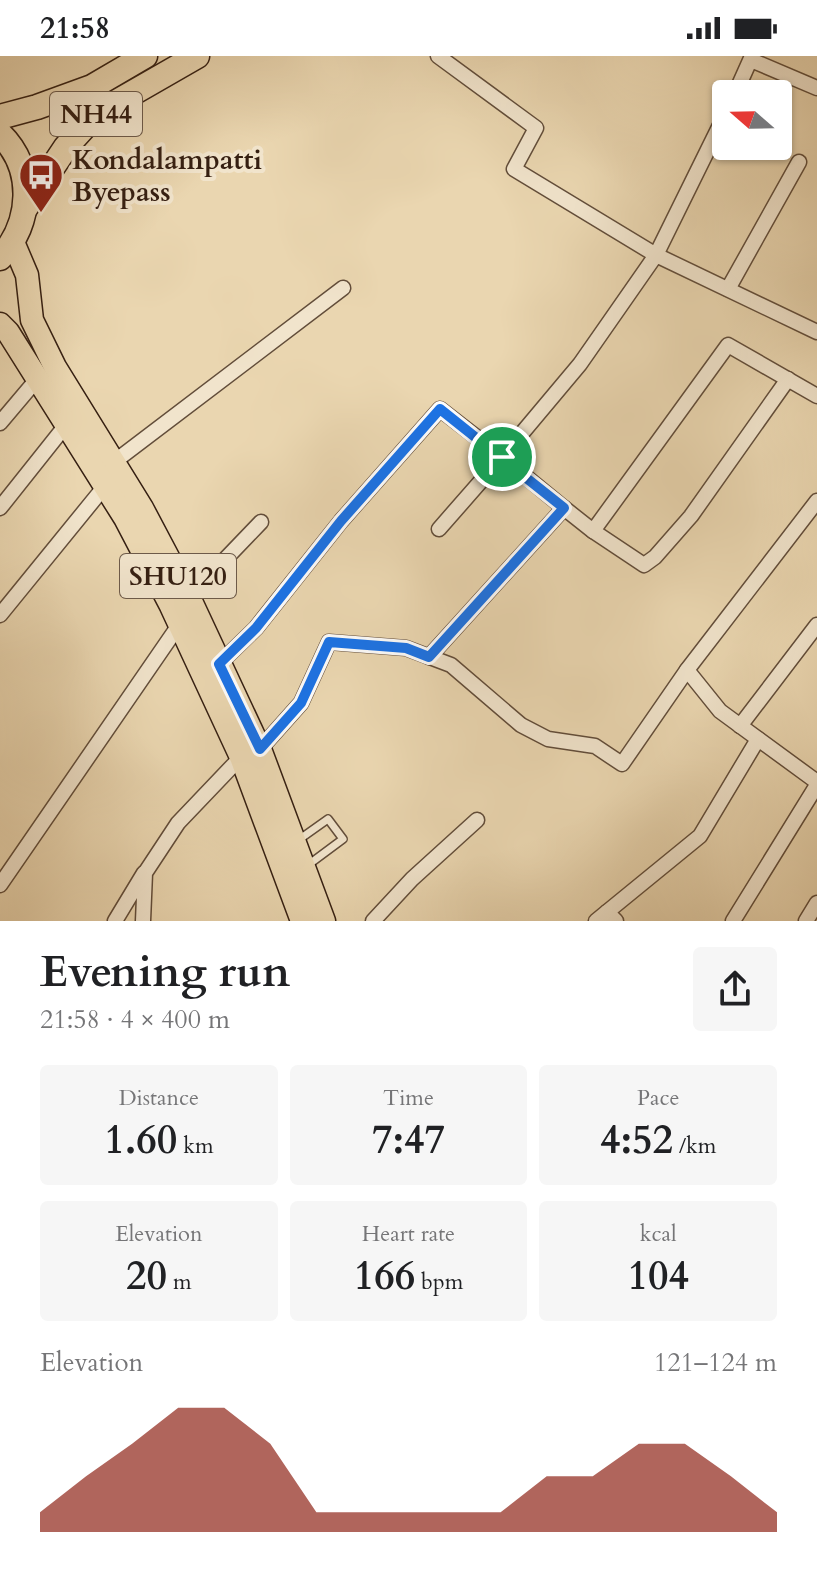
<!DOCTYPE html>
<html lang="en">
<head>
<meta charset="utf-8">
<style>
	:root { --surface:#fff; --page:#f6f6f6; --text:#202124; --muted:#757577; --accent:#8f2418 }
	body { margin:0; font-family:Cardo,serif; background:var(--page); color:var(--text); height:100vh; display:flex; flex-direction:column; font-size:30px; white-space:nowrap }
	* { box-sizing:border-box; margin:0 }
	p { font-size:26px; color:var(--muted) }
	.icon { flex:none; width:44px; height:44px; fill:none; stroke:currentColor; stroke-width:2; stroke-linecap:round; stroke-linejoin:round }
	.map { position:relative; height:865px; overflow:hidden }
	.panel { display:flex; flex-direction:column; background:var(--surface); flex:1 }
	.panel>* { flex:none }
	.needle { width:52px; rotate:290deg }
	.buttons { position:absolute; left:712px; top:24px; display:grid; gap:16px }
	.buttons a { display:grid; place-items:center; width:80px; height:80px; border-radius:8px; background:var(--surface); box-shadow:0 2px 6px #0004; font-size:40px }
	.pin { position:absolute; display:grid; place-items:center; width:68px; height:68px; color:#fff; margin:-34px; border:4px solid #fff; border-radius:50%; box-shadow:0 2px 8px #0007 }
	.round { display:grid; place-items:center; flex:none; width:84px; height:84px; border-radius:8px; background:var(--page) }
	.overview { display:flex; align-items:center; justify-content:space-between; height:136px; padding:0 40px }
	h1 { font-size:44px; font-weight:800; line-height:60px }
	.stats { display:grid; grid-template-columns:repeat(3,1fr); gap:12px; height:136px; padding:8px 40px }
	.stats div { display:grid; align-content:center; border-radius:8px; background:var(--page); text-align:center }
	.stats b { font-size:40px; font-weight:800 }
	.stats small { font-size:22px; font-weight:400 }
	.stats p { font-size:22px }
	.chart { height:224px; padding:16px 40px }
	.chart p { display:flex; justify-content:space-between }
	.chart svg { width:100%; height:144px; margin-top:8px; fill:var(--accent); opacity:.7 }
	.status { display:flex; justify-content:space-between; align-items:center; height:56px; padding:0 40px; background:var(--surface); direction:ltr }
	.status svg { height:22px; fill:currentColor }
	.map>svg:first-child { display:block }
</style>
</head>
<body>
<div class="status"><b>21:58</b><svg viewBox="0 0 49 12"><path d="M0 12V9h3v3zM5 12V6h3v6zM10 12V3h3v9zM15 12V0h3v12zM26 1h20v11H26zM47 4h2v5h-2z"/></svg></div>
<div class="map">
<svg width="817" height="865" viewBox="0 0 817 865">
	<rect width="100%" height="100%" fill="#ead6b0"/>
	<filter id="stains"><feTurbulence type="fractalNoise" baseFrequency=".0025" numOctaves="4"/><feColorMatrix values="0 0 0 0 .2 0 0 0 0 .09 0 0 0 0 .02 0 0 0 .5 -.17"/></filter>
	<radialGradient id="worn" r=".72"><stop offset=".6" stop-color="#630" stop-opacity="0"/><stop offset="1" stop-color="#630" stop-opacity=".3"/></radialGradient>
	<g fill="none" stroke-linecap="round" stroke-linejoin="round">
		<g stroke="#624d3a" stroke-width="10">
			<polyline id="service" points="297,785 328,763 343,783 308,809"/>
		</g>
		<g stroke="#624d3a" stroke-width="17">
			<g id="minor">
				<polyline points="438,0 536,72 514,113 656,199 726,57"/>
				<polyline points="751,4 817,32"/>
				<polyline points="735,38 752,0"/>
				<polyline points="728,233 799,106"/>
				<polyline points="0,367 38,322"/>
				<polyline points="114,406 343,232"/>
				<polyline points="817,445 687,614 720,655 817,726"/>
				<polyline points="0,452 66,369"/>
				<polyline points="564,452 502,401 580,308 656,199 817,276"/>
				<polyline points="593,475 644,509 655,501 691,460 788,323"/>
				<polyline points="189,541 261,466"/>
				<polyline points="0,559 105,430"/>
				<polyline points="429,601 564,452 593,475 728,289 817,340"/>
				<polyline points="219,608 256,572 341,465 440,353 502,401 439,473"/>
				<polyline points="740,670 817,569"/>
				<polyline points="260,693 301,647 329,586 406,592 451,609 521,669 548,683 595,690 622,708 687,614"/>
				<polyline points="0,829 179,569"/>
				<polyline points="607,856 700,780 758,683"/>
				<polyline points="115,865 144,817"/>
				<polyline points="143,865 145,817 178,767 241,701"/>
				<polyline points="373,865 412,823 477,764"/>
				<polyline points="596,865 607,856 616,865"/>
				<polyline points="733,865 817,729"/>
				<polyline points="806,865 817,847"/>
			</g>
		</g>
		<g stroke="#351f12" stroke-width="25">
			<g id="primary">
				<polyline points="13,186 27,219 32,264 55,311 142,452 189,541 260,693 324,865"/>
				<polyline points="0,268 8,276 125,462 171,550 241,701 302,865"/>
			</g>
		</g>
		<g stroke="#351f12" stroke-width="27">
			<g id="trunk">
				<polyline points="0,61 37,51 92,31 145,0"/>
				<path d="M0,78C36,113 32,167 0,202"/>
				<polyline points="26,151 66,91 96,58 197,0"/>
			</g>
		</g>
		<use href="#service" stroke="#f1e4cc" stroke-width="7"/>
		<use href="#minor" stroke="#f1e4cc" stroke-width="14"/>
		<use href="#primary" stroke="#ead6b0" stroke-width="22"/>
		<use href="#trunk" stroke="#ead6b0" stroke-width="24"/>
	</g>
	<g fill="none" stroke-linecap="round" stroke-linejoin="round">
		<g stroke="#fff" stroke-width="16">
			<polygon id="route" points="440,353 564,452 429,601 406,592 329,586 301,647 260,693 219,608 256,572 341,465"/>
		</g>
		<use href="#route" stroke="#1a73e8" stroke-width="10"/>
	</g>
	<defs>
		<g id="bus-pin" transform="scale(2.3)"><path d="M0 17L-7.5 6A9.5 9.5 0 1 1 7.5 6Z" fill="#8f2418" stroke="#f1e4cc"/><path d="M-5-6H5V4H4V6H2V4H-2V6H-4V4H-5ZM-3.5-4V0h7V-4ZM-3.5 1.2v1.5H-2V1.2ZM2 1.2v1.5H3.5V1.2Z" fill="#fff"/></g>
	</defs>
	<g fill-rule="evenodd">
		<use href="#bus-pin" x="41" y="119"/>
	</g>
	<g text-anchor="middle" stroke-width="8" stroke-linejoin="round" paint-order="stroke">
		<g fill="#f1e4cc" stroke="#6d5a4a" stroke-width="2">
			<rect x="50" y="36" width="92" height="44" rx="6"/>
			<rect x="120" y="498" width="116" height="44" rx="6"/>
		</g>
		<g font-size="26" font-weight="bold" fill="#351f12">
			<text x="96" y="67">NH44</text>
			<text x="178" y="529">SHU120</text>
		</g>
		<g font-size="28" font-weight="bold" fill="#351f12" stroke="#f1e4cc" text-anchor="start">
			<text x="72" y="113">Kondalampatti<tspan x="72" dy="32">Byepass</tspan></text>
		</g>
	</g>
	<rect width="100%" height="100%" filter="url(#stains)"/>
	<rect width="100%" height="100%" fill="url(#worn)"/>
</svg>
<div class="buttons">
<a><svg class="needle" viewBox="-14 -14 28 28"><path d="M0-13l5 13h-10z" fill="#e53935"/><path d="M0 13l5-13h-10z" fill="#757577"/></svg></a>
</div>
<div class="pin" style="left:502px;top:401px;background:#1e9e55"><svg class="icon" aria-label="arrive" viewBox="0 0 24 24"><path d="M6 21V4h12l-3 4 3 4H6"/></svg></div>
</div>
<section class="panel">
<div class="overview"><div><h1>Evening run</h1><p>21:58 · 4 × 400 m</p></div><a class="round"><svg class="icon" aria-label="share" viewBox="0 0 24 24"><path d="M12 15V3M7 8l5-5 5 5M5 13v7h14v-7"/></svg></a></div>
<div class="stats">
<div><p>Distance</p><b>1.60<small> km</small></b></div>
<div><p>Time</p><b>7:47</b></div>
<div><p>Pace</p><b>4:52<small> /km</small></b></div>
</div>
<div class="stats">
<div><p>Elevation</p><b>20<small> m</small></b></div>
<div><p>Heart rate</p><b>166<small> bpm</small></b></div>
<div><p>kcal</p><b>104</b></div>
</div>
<div class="chart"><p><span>Elevation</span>121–124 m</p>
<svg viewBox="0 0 160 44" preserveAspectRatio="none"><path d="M0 44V38L10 27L20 17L30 6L40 6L50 17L60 38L70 38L80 38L90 38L100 38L110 27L120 27L130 17L140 17L150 27L160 38V44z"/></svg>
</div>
</section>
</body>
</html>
